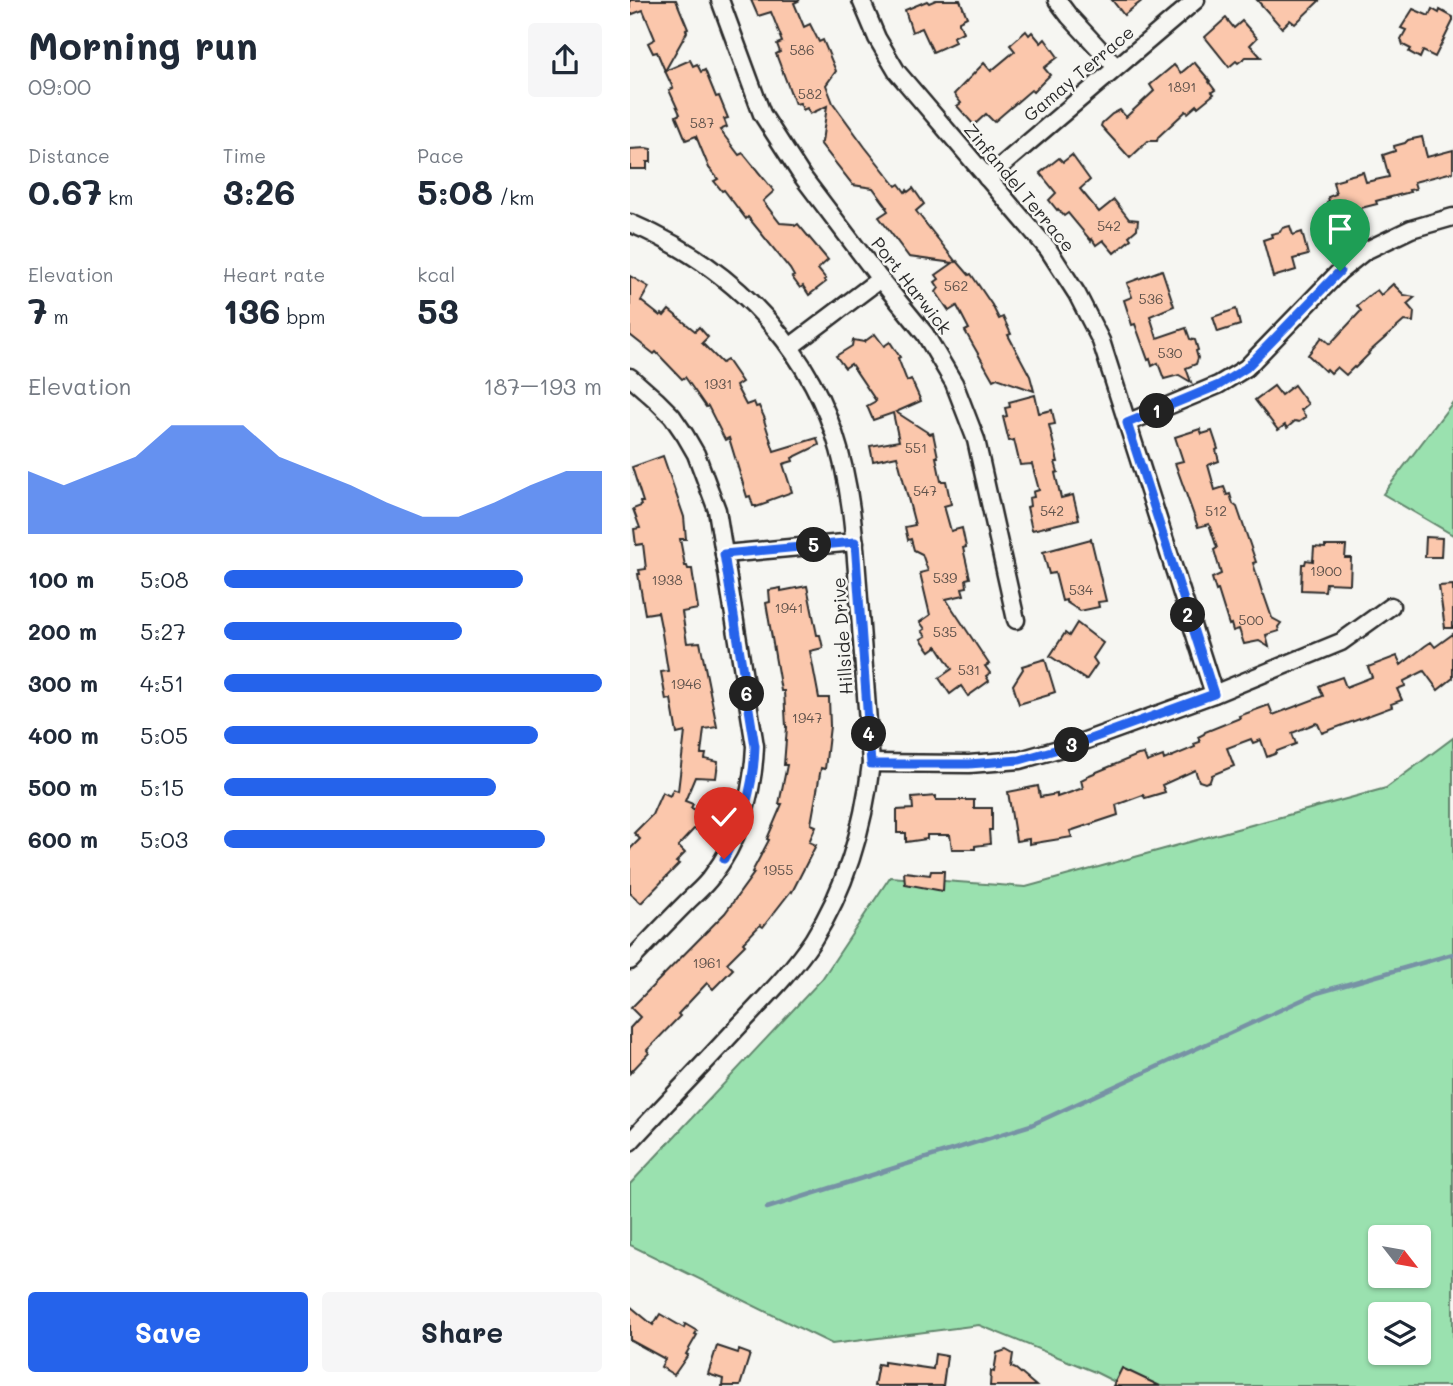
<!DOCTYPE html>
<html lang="en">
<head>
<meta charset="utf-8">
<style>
	:root { --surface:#fff; --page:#f6f6f7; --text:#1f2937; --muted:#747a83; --accent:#2563eb }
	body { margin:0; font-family:Mali,sans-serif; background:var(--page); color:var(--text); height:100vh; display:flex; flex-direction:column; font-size:26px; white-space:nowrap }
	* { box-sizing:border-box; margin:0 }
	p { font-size:23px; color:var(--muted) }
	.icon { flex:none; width:38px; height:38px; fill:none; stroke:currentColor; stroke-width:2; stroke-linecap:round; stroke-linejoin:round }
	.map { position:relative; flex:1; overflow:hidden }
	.drawer { display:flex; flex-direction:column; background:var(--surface); width:630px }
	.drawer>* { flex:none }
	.needle { width:46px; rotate:121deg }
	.controls { position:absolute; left:738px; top:1225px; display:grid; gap:14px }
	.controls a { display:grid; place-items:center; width:63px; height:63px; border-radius:7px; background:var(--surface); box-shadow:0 2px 5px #0004; font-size:35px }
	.pin { position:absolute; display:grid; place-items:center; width:60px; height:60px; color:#fff; margin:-72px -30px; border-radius:50% 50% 50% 0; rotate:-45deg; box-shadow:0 0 7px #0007 }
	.pin .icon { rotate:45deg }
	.km { position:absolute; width:35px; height:35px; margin:-18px; border-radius:50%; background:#222; color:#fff; font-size:19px; line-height:35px; text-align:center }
	.round { display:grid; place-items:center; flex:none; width:74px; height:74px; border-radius:7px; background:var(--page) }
	.overview { display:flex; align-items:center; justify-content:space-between; height:119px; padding:0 28px }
	h1 { font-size:38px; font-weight:700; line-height:52px }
	.figures { display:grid; grid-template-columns:repeat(3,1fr); gap:10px; height:119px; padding:7px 28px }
	.figures div { display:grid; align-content:center }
	.figures b { font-size:35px; font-weight:700 }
	.figures small { font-size:19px; font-weight:400 }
	.figures p { font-size:19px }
	.chart { height:196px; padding:14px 28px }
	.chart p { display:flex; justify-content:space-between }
	.chart svg { width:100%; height:126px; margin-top:7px; fill:var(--accent); opacity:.7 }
	.button { display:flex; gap:14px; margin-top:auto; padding:14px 28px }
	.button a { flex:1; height:80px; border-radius:7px; background:var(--accent); color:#fff; font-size:28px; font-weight:700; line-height:80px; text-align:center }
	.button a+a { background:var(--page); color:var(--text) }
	ul { padding:0 28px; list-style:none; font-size:23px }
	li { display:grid; grid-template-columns:112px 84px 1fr; align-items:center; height:52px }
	li i { height:18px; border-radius:9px; background:var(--accent) }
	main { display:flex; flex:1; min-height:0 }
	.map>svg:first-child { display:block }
</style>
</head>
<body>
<main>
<section class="drawer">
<div class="overview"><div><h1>Morning run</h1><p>09:00</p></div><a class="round"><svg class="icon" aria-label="share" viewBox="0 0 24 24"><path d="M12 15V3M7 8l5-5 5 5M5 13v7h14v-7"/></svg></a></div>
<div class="figures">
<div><p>Distance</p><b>0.67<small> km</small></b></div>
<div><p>Time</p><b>3:26</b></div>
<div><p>Pace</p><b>5:08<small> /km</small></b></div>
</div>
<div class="figures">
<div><p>Elevation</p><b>7<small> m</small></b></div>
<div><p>Heart rate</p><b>136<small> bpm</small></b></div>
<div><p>kcal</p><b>53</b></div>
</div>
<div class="chart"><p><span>Elevation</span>187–193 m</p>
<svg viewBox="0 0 160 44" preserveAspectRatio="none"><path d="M0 44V22L10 27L20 22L30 17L40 6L50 6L60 6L70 17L80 22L90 27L100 33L110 38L120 38L130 33L140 27L150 22L160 22V44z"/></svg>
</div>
<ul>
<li><b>100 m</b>5:08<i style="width:79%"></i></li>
<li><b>200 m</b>5:27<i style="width:63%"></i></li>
<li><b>300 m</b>4:51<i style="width:100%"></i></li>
<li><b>400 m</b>5:05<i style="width:83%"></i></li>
<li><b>500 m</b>5:15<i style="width:72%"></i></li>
<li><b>600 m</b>5:03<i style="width:85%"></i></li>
</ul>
<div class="button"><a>Save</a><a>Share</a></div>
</section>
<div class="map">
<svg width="823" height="1386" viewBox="0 0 823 1386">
	<rect width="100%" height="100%" fill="#f6f6f2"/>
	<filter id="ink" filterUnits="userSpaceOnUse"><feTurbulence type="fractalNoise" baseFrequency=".0143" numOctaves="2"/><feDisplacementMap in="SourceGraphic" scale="14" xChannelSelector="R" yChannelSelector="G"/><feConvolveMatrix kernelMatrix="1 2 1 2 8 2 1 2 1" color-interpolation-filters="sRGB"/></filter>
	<g filter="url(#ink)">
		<g fill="#9ae1af" stroke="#62866d" stroke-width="2" fill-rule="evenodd">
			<polygon points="823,402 823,535 753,494"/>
			<path d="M823,738V1386H493L465,1372L349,1325L202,1344L0,1245V1184L192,979L260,877L396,887L756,788ZM751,1237H789V1276H751ZM751,1314H789V1353H751Z"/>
		</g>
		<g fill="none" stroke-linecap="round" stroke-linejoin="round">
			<polyline stroke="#7792a5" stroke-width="4.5" points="137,1208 401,1125 687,993 823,954"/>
		</g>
		<g fill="#fbc7ac" stroke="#2b2b2b" stroke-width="2">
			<polygon points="0,0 46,0 58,29 56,30 57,32 35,71 27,52 23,53 18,43 25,39 13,10 0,15"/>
			<polygon points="121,0 170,0 164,3 174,27 180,24 189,42 193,40 206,71 196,85 203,103 235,147 266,186 269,184 275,192 277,190 278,192 283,188 294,204 286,211 326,262 327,261 339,275 341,274 362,305 369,319 373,317 381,334 378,335 400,376 404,391 367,378 363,380 335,331 339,329 327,306 319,311 306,292 309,288 305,282 309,279 306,275 323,263 279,257 249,217 258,211 256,208 257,207 243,188 223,185 190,143 192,142 197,106 180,114 177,108 173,110 170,103 165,104 146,54 150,52 147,44 152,42 150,37 151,37 141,12 128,16"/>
			<polygon points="306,0 330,0 337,17 329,21 329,23 333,32 323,37 325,42 303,52 292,28 282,32 275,10 297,1 299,3"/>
			<polygon points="482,0 513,0 494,15"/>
			<polygon points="627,0 690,0 665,24 660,20 652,28"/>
			<polygon points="783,9 799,16 802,9 809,13 810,10 823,17 823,21 805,57 793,51 790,58 779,52 781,49 773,45 771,39 776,30 771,28"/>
			<polygon points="596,18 604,28 612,21 627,38 620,45 631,57 616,57 608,63 606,61 599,67 575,37"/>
			<polygon points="396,31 399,35 402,32 411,43 415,39 428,57 414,68 420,75 403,92 401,90 364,122 356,114 344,125 327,106 331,103 324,94 354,63 361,71 385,51 380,45"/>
			<polygon points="60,60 63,66 67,64 71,72 75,70 86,97 89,96 98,118 94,119 97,127 90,130 109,155 113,153 144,191 133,201 150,223 163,224 165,226 168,224 198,260 188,269 196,279 194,280 196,282 179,295 173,286 170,288 162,277 164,276 160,269 118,217 116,219 94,190 92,191 84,181 88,179 79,168 66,136 56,140 46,116 50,114 39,90 43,88 35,71"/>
			<polygon points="564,62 580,81 579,82 585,90 582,92 584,94 568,107 567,105 558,113 556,111 528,137 527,141 518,141 500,158 471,126 472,123 482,114 490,110 496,117 524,91 520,85 544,65 551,73"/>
			<polygon points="792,137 797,157 823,150 823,172 784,182 786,189 779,190 780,192 746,201 747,204 731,208 733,219 703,227 697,202 699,201 698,197 706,194 703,182 714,179 714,177 733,172 736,182 759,177 753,155 765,151 764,146 775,143 778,140"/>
			<polygon points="16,148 21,149 21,162 17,162 17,169 0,169 0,149"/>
			<polygon points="442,155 460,180 450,189 469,212 484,200 499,219 508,220 507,229 499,236 501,239 484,253 473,240 466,245 462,239 461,241 438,213 434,216 428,209 427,210 419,200 426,193 410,173 429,158 433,162"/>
			<polygon points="660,226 663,235 672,232 678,255 663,259 666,270 643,277 633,240 642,237 641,234 650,232 652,228"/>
			<polygon points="532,270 544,306 520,316 527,338 556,328 560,339 565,340 568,350 566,351 568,358 566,364 556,368 561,382 549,375 534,379 528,363 522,366 520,359 518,360 505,324 502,325 494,300 502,297 497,283"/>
			<polygon points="0,276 19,287 11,301 30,316 32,314 34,316 39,310 65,331 69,327 78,337 72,343 92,363 97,360 112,382 106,386 116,405 124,402 126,407 129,406 135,419 134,420 144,451 187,438 189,445 162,458 163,461 153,464 162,492 137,501 138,503 126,507 126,506 123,506 120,496 117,497 99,438 95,440 78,406 76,407 55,377 52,379 26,352 24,354 0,335"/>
			<polygon points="763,284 774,295 785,297 777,304 784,312 783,322 774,321 738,353 739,354 725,368 724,367 716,375 707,367 701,373 697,369 695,371 678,355 692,337 700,344 731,311 727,306 741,294 747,290 751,295"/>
			<polygon points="606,309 610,325 588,332 583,317"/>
			<polygon points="245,334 254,346 260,342 270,357 268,358 277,381 281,379 291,401 266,412 300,434 303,433 308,457 306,457 311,481 316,481 321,504 314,506 321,531 332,528 336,547 333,548 340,578 336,579 337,587 332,588 334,595 316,599 359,664 355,666 360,673 356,676 359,681 338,696 331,686 320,694 309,678 322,669 307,646 300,651 291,639 296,636 292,631 295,629 290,622 300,615 290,573 298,571 292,554 284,550 281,539 278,540 275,527 285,525 267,456 243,461 240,446 269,441 263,413 243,420 237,406 246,401 221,364 215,368 206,356 222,346 223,340 234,342"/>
			<polygon points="664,385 678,404 671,410 676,417 669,422 665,421 657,428 655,425 648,430 625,400 644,386 651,395"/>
			<polygon points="405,395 409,413 422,410 425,424 419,425 428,462 425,462 428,472 425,473 431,498 443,495 449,519 402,530 397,507 400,506 399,498 404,497 403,492 409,490 402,464 390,465 384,440 379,441 373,417 377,416 375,408 380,407 379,402"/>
			<polygon points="570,429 572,434 582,431 588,449 586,450 589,461 578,465 585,490 594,487 597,495 600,494 603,504 607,507 626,562 623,563 633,595 634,595 642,618 651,623 648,627 649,631 636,635 639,647 629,641 614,644 609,629 603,631 601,624 599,625 588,590 586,591 582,578 591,574 584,550 587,548 579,524 568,527 545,463 553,461 545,437"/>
			<polygon points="33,456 54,517 56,539 50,539 55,566 57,566 58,569 62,569 68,609 52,612 57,643 70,642 87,727 74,729 71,754 76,754 75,759 88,762 86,778 65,777 55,801 63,804 61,808 76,814 69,831 64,829 48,846 55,853 46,862 49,864 11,903 0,893 0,849 10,839 4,833 22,815 32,792 40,796 43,789 48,791 55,732 47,734 41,699 36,700 31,672 38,671 31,627 28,612 15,614 8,574 10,574 9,570 16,569 13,544 6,545 4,529 10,528 3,509 11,506 10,502 13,502 2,467"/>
			<polygon points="796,537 812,538 811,557 795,557"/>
			<polygon points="461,539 476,601 468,602 469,607 450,611 436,602 436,600 432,601 425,573 419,574 413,552"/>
			<polygon points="695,546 716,546 715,558 721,558 720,584 696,583 695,591 671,590 672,564 675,564 676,560 683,561 684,547 695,548"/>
			<polygon points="823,585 823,628 815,628 809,586"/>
			<polygon points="177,586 187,635 190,635 193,648 180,651 189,698 199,698 200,726 195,769 191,768 181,824 186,826 179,842 186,845 162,892 161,891 133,927 130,925 113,943 115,945 97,963 103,969 83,989 77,983 48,1014 50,1016 17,1050 19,1053 0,1073 0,1028 10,1017 1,1008 95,913 124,873 122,872 139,840 137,839 152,804 149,804 157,765 154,765 157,727 156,727 154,691 151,691 136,603 140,602 139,590 151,588 151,591"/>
			<polygon points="447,623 473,643 463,658 467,664 456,680 420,656 435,633 439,636"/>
			<polygon points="823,634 823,678 808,690 794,671 774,681 775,686 767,689 772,700 761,704 762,707 692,733 688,724 686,723 662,733 666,744 647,751 645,754 637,757 631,740 623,743 621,739 597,748 604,766 582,775 580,781 575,783 569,781 565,770 532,785 535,792 515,798 513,795 486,805 488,815 440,831 442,837 399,844 399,839 386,841 378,792 408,786 410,797 427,794 427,797 453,788 451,780 457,777 457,776 508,755 514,754 517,762 533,756 534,760 565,747 564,744 570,742 568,737 574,734 575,732 610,718 609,716 639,705 643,715 693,696 689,686 695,683 712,677 716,687 742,677 738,667 767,656 771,665 795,646 801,642 805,647"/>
			<polygon points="415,659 425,692 419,694 419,695 389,704 383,685 393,669 392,666"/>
			<polygon points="306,796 306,800 344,800 344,808 362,808 362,830 359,830 360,844 345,846 345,849 322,849 320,835 297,835 297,839 276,842 276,833 267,833 267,810 283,809 282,798"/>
			<polygon points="301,871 314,871 313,891 275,884 274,872 300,875"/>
			<polygon points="0,1306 23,1325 30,1314 54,1328 55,1324 67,1331 65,1334 67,1335 56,1354 58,1355 44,1375 31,1367 35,1359 0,1340"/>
			<polygon points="87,1346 108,1353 109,1350 120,1354 110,1386 92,1386 93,1379 78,1374"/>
			<polygon points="376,1350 383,1354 381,1367 386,1369 406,1386 360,1386 361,1371 364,1372 367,1353"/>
			<polygon points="305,1354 317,1356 313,1386 244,1386 248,1364 254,1365 254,1362 303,1369"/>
			<polygon points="492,1368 530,1386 483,1386"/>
		</g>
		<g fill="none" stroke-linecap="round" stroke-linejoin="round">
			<g stroke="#2b2b2b" stroke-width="21">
				<g id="minor">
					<polyline points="90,0 132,114 172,176 250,279 295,334 324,383 346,440 386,620"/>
					<polyline points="231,0 247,38 267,72 418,249 447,294 471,341 584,694"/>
					<polyline points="427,0 439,16 486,67"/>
					<polyline points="357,178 566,0"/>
					<path d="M0,223C93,262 171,335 204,433C222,486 225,544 229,600C233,654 237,709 241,763C234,826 217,886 183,940C161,973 133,1000 106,1029C71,1067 35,1104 0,1142"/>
					<polyline points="160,347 250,279"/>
					<path d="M0,377L26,400L42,416L55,435L66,454L87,510L125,746C123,792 111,838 82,876C75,886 65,894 56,903C37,922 19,941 0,961"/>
					<polyline points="497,423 588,385 616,368 710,271 735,251 781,229 823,217"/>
					<polyline points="94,554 225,542"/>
					<polyline points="241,763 339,764 390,760 449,743 584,694 711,642 761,606"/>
				</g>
			</g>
			<use href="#minor" stroke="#f6f6f2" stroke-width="16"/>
		</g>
	</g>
	<g fill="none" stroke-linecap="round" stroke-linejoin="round" filter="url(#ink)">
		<g stroke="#fff" stroke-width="14">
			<path id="route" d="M94,859C113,823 124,787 125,746L94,554L225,542L241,764H339L390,760L449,743L584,694L497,423L589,385L616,368L710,271"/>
		</g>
		<use href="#route" stroke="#2563eb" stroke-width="9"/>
	</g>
	<g text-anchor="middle" stroke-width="5" stroke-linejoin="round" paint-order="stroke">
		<g font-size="14" fill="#5f524b">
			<text x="172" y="55">586</text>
			<text x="552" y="92">1891</text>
			<text x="180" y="99">582</text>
			<text x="72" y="128">587</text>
			<text x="479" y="231">542</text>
			<text x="326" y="291">562</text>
			<text x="521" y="304">536</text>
			<text x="540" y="358">530</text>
			<text x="88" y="389">1931</text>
			<text x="286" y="453">551</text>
			<text x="295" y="496">547</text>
			<text x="422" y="516">542</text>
			<text x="586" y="516">512</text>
			<text x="696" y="576">1900</text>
			<text x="315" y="583">539</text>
			<text x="37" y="585">1938</text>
			<text x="451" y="595">534</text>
			<text x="159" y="613">1941</text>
			<text x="621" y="625">500</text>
			<text x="315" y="637">535</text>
			<text x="339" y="675">531</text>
			<text x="56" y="689">1946</text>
			<text x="177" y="723">1947</text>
			<text x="148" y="875">1955</text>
			<text x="77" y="968">1961</text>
		</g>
		<g font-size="18" fill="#2b2b2b" stroke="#f6f6f2">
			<text transform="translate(449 74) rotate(-40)" y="6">Gamay Terrace</text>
			<text transform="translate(389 188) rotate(50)" y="6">Zinfandel Terrace</text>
			<text transform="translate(281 286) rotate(52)" y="6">Port Harwick</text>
			<text transform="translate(213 636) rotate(-94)" y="6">Hillside Drive</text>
		</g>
	</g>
</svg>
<div class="controls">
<a><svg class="needle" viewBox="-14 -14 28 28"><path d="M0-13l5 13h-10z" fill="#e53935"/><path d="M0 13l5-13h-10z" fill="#747a83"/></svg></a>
<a><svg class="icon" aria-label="layers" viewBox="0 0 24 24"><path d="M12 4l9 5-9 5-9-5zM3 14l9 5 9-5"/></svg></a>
</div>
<div class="pin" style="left:710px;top:271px;background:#1e9e55"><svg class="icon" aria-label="arrive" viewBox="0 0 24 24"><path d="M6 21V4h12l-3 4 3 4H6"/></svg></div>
<div class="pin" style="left:94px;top:859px;background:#d93025"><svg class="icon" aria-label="check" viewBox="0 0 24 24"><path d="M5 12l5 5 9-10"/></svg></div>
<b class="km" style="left:527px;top:411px">1</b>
<b class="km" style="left:558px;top:615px">2</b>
<b class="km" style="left:442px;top:745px">3</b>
<b class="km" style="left:239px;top:734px">4</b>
<b class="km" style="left:184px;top:545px">5</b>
<b class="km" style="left:117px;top:694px">6</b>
</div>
</main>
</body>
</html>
